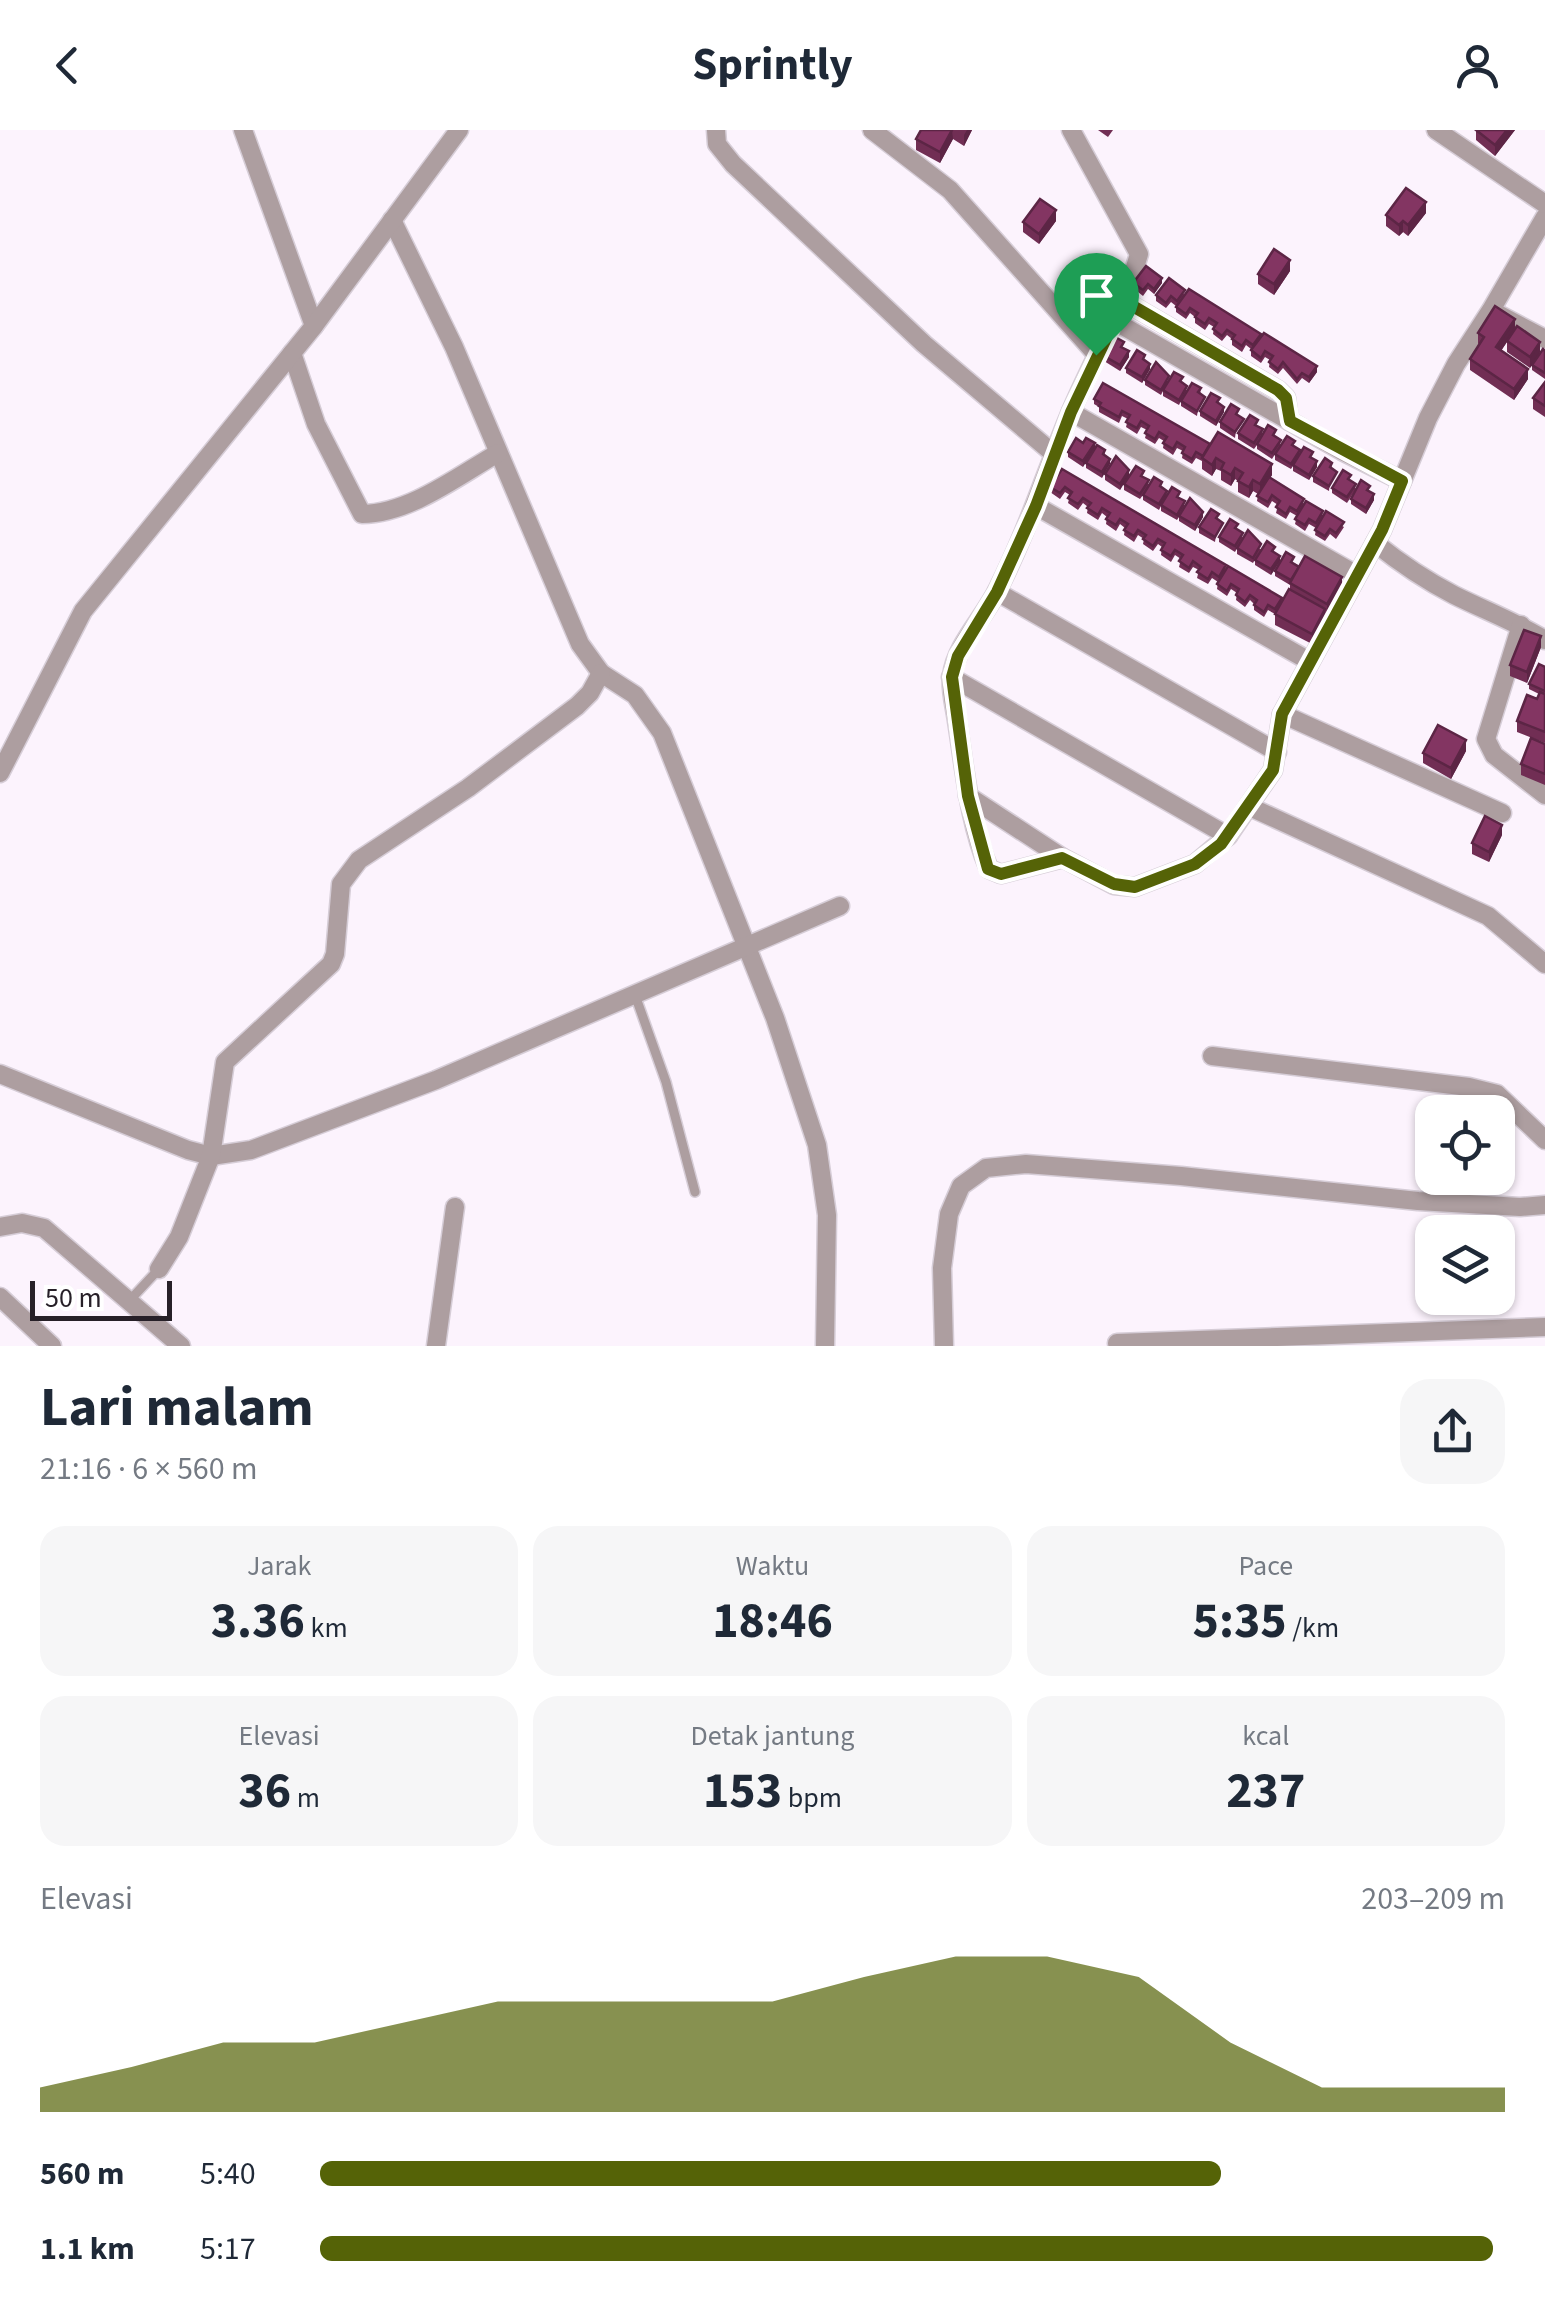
<!DOCTYPE html>
<html lang="id">
<head>
<meta charset="utf-8">
<style>
	:root { --surface:#fff; --page:#f6f6f7; --text:#1f2937; --muted:#747a83; --accent:#556307 }
	body { margin:0; font-family:"Source Sans 3",sans-serif; background:var(--page); color:var(--text); height:100vh; display:flex; flex-direction:column; font-size:38px; white-space:nowrap }
	* { box-sizing:border-box; margin:0 }
	p { font-size:32px; color:var(--muted) }
	.icon { flex:none; width:55px; height:55px; fill:none; stroke:currentColor; stroke-width:2; stroke-linecap:round; stroke-linejoin:round }
	.map { position:relative; height:1216px; overflow:hidden }
	.drawer { display:flex; flex-direction:column; background:var(--surface); flex:1 }
	.drawer>* { flex:none }
	.buttons { position:absolute; left:1415px; top:965px; display:grid; gap:20px }
	.buttons a { display:grid; place-items:center; width:100px; height:100px; border-radius:20px; background:var(--surface); box-shadow:0 2px 8px #0004; font-size:50px }
	.scale { position:absolute; left:30px; bottom:25px; width:142px; box-sizing:border-box; padding-left:10px; border:5px solid #272028; border-top:0; font-size:28px; line-height:35px; white-space:nowrap; color:#272028; -webkit-text-stroke:8px #fff; paint-order:stroke }
	.pin { position:absolute; display:grid; place-items:center; width:85px; height:85px; color:#fff; margin:-102px -42px; border-radius:50% 50% 50% 0; rotate:-45deg; box-shadow:0 0 10px #0007 }
	.pin .icon { rotate:45deg }
	.round { display:grid; place-items:center; flex:none; width:105px; height:105px; border-radius:30px; background:var(--page) }
	.head { display:flex; align-items:center; justify-content:space-between; height:170px; padding:0 40px }
	h1 { font-size:55px; font-weight:700; line-height:75px }
	.stats { display:grid; grid-template-columns:repeat(3,1fr); gap:15px; height:170px; padding:10px 40px }
	.stats div { display:grid; align-content:center; border-radius:25px; background:var(--page); text-align:center }
	.stats b { font-size:50px; font-weight:700 }
	.stats small { font-size:28px; font-weight:400 }
	.stats p { font-size:28px }
	.chart { height:280px; padding:20px 40px }
	.chart p { display:flex; justify-content:space-between }
	.chart svg { width:100%; height:180px; margin-top:10px; fill:var(--accent); opacity:.7 }
	ul { padding:0 40px; list-style:none; font-size:32px }
	li { display:grid; grid-template-columns:160px 120px 1fr; align-items:center; height:75px }
	li i { height:25px; border-radius:12px; background:var(--accent) }
	header { display:flex; justify-content:space-between; align-items:center; height:130px; padding:0 40px; background:var(--surface); font-size:45px; font-weight:700 }
	.map>svg:first-child { display:block }
</style>
</head>
<body>
<header><svg class="icon" aria-label="back" viewBox="0 0 24 24"><path d="M15 5l-7 7 7 7"/></svg>Sprintly<svg class="icon" aria-label="person" viewBox="0 0 24 24"><circle cx="12" cy="8" r="4"/><path d="M4 21q1-7 8-7t8 7"/></svg></header>
<div class="map">
<svg width="1545" height="1216" viewBox="0 0 1545 1216">
	<rect width="100%" height="100%" fill="#fcf3fd"/>
	<g fill="none" stroke-linecap="round" stroke-linejoin="round">
		<g stroke="#d6cdd7" stroke-width="12">
			<g id="lane">
				<polyline points="635,865 666,952 695,1062"/>
				<polyline points="130,1170 159,1139"/>
			</g>
		</g>
		<g stroke="#d6cdd7" stroke-width="21">
			<g id="street">
				<polyline points="243,0 314,196"/>
				<polyline points="716,0 717,14 733,34 924,214 1054,324"/>
				<polyline points="872,0 950,60 1097,225"/>
				<path d="M1071,0L1139,124C1123,181 1093,229 1070,284C1046,342 1027,402 998,459C985,487 956,514 952,546C950,559 955,577 957,591C965,640 969,693 989,739L1001,744L1063,728L1114,755L1135,757L1195,734L1228,706L1273,640L1282,584L1382,400L1428,288L1456,234L1491,180L1545,87"/>
				<polyline points="1436,0 1545,74"/>
				<polyline points="392,90 454,217 580,514 601,543 635,565 662,603 775,888 817,1015 827,1085 825,1216"/>
				<polyline points="1124,171 1278,260 1286,268 1289,291"/>
				<polyline points="1496,183 1545,209"/>
				<polyline points="1116,192 1342,321 1402,351"/>
				<path d="M292,223L316,294L362,384C409,384 458,346 498,323"/>
				<polyline points="1071,282 1357,445"/>
				<polyline points="1036,376 1309,531"/>
				<path d="M1375,413C1400,433 1425,450 1454,465C1484,480 1516,492 1545,510"/>
				<polyline points="997,462 1277,622"/>
				<polyline points="1521,495 1486,609 1494,625 1545,665"/>
				<polyline points="951,547 1228,706"/>
				<polyline points="1282,584 1502,683"/>
				<polyline points="0,643 83,481 314,196 459,0"/>
				<polyline points="968,666 1063,728"/>
				<polyline points="1250,677 1488,786 1545,834"/>
				<polyline points="1212,926 1469,957 1497,964 1545,1010"/>
				<polyline points="0,944 188,1020 211,1026 251,1020 436,950 840,776"/>
				<polyline points="0,1097 22,1093 44,1098 181,1216"/>
				<polyline points="159,1139 179,1107 211,1026 225,932 331,834 335,824 341,754 359,730 468,658 577,576 590,563 601,543"/>
				<polyline points="0,1167 52,1216"/>
				<polyline points="1117,1213 1545,1197"/>
				<polyline points="436,1216 455,1077"/>
				<polyline points="944,1216 942,1138 949,1084 961,1056 986,1038 1026,1034 1181,1046 1418,1071 1520,1077 1545,1075"/>
			</g>
		</g>
		<use href="#lane" stroke="#ad9ea0" stroke-width="9"/>
		<use href="#street" stroke="#ad9ea0" stroke-width="18"/>
	</g>
	<g fill="#712e54">
		<polygon points="921,0 972,0 964,16 953,9 940,33 916,20 916,9"/>
		<polygon points="1098,0 1113,0 1108,7"/>
		<polygon points="1476,0 1515,0 1495,26 1476,10"/>
		<polygon points="1426,83 1408,106 1403,102 1399,106 1386,96 1386,85"/>
		<polygon points="1056,91 1039,114 1023,102 1023,92"/>
		<polygon points="1290,141 1274,165 1258,154 1258,144"/>
		<polygon points="1133,153 1162,153 1154,164 1148,159 1143,166 1133,158"/>
		<polygon points="1185,164 1261,207 1317,242 1309,253 1302,248 1297,254 1283,238 1278,244 1269,237 1270,230 1265,227 1261,233 1251,226 1251,219 1246,215 1242,222 1232,215 1232,209 1227,205 1222,211 1213,204 1214,197 1209,194 1205,200 1195,193 1195,187 1190,183 1186,189 1176,182 1176,176 1171,172 1166,178 1156,171 1156,165"/>
		<polygon points="1515,199 1540,222 1530,238 1507,222 1507,212 1501,221 1528,249 1514,270 1470,240 1470,229 1479,215 1478,213 1478,203"/>
		<polygon points="1123,218 1129,227 1120,241 1104,231 1104,226"/>
		<polygon points="1545,221 1545,249 1532,240 1532,235"/>
		<polygon points="1145,231 1150,239 1142,253 1126,243 1126,238"/>
		<polygon points="1145,250 1182,253 1187,261 1201,258 1197,286 1181,276 1181,271 1179,275 1163,266 1163,261 1161,265 1145,255"/>
		<polygon points="1545,252 1545,287 1533,279 1533,268"/>
		<polygon points="1094,269 1210,314 1272,345 1270,348 1304,374 1344,397 1336,409 1330,404 1325,411 1315,405 1316,398 1309,394 1305,401 1295,394 1297,386 1290,382 1286,389 1276,383 1278,375 1272,371 1268,378 1257,371 1258,364 1253,361 1249,368 1238,362 1238,351 1235,349 1231,356 1221,350 1221,341 1216,339 1212,346 1202,339 1202,331 1196,328 1192,334 1182,328 1183,321 1177,318 1173,325 1163,318 1164,311 1159,308 1155,314 1145,308 1147,300 1141,297 1137,304 1126,297 1128,289 1122,286 1119,293 1099,282 1099,277 1094,274"/>
		<polygon points="1219,274 1224,282 1216,296 1200,286 1200,281"/>
		<polygon points="1238,285 1235,308 1220,298 1220,292"/>
		<polygon points="1258,296 1263,304 1275,306 1281,315 1272,329 1257,319 1257,315 1254,319 1238,309 1238,303"/>
		<polygon points="1086,308 1083,337 1068,327 1068,322 1083,313"/>
		<polygon points="1294,317 1300,325 1312,328 1317,337 1309,350 1293,341 1293,336 1291,339 1275,330 1275,324"/>
		<polygon points="1105,320 1102,348 1086,338 1086,333"/>
		<polygon points="1332,333 1329,361 1313,352 1313,346"/>
		<polygon points="1062,339 1226,440 1282,471 1290,460 1290,455 1275,446 1275,441 1294,433 1342,458 1327,485 1325,484 1325,490 1312,514 1275,495 1275,484 1268,480 1264,487 1254,480 1254,474 1250,470 1245,477 1236,470 1237,463 1231,459 1227,466 1217,459 1218,452 1212,448 1208,454 1197,448 1199,440 1193,437 1189,443 1179,437 1181,429 1175,425 1171,432 1161,425 1162,417 1158,414 1153,421 1143,414 1144,409 1138,405 1134,412 1124,405 1125,398 1120,394 1116,401 1106,394 1107,387 1102,383 1098,390 1087,383 1088,377 1083,373 1078,380 1068,373 1070,365 1065,362 1060,369 1050,362 1050,357"/>
		<polygon points="1129,340 1120,360 1105,350 1105,344"/>
		<polygon points="1144,347 1149,355 1162,358 1167,365 1180,368 1185,376 1203,387 1195,401 1179,391 1179,387 1177,390 1161,381 1161,376 1159,380 1143,370 1143,365 1140,369 1124,360 1124,354"/>
		<polygon points="1351,351 1356,359 1347,373 1332,363 1332,358"/>
		<polygon points="1369,361 1374,370 1366,384 1351,374 1351,369"/>
		<polygon points="1218,390 1215,412 1199,403 1199,397"/>
		<polygon points="1238,400 1243,408 1235,422 1219,412 1219,407"/>
		<polygon points="1237,418 1261,419 1253,433 1237,424"/>
		<polygon points="1275,422 1280,431 1271,445 1255,435 1255,430"/>
		<polygon points="1541,517 1527,553 1510,546 1510,535"/>
		<polygon points="1545,537 1545,613 1517,602 1517,591 1537,569 1539,564 1529,559 1529,554"/>
		<polygon points="1545,614 1545,655 1521,645 1521,634"/>
		<polygon points="1466,621 1451,649 1423,633 1423,623"/>
		<polygon points="1502,705 1489,732 1472,724 1472,713"/>
	</g>
	<g fill="#5c2545">
		<polygon points="952,0 953,9 940,33 940,22"/>
		<polygon points="967,0 972,0 964,16 964,5"/>
		<polygon points="1507,0 1515,0 1495,26 1495,15"/>
		<polygon points="1426,72 1426,83 1408,106 1408,95"/>
		<polygon points="1056,80 1056,91 1039,114 1039,104"/>
		<polygon points="1403,91 1403,102 1399,106 1399,95"/>
		<polygon points="1290,130 1290,141 1274,165 1274,154"/>
		<polygon points="1162,148 1162,153 1154,164 1154,159"/>
		<polygon points="1515,189 1515,200 1496,228 1496,217"/>
		<polygon points="1540,212 1540,222 1530,238 1530,227"/>
		<polygon points="1129,221 1129,227 1120,241 1120,235"/>
		<polygon points="1150,234 1150,239 1142,253 1142,247"/>
		<polygon points="1317,236 1317,242 1309,253 1309,247"/>
		<polygon points="1528,239 1528,249 1514,270 1514,259"/>
		<polygon points="1224,277 1224,282 1216,296 1216,291"/>
		<polygon points="1095,313 1095,319 1083,337 1083,331"/>
		<polygon points="1216,328 1216,339 1212,346 1212,335"/>
		<polygon points="1110,329 1110,334 1102,348 1102,342"/>
		<polygon points="1317,331 1317,337 1309,350 1309,345"/>
		<polygon points="1272,334 1272,345 1260,365 1260,354"/>
		<polygon points="1235,338 1235,349 1231,356 1231,345"/>
		<polygon points="1129,340 1129,346 1120,360 1120,354"/>
		<polygon points="1253,350 1253,361 1249,368 1249,357"/>
		<polygon points="1374,364 1374,370 1366,384 1366,378"/>
		<polygon points="1203,382 1203,387 1195,401 1195,395"/>
		<polygon points="1280,426 1280,431 1271,445 1271,439"/>
		<polygon points="1342,447 1342,458 1327,485 1327,474"/>
		<polygon points="1325,479 1325,490 1312,514 1312,504"/>
		<polygon points="1541,506 1541,517 1527,553 1527,542"/>
		<polygon points="1466,610 1466,621 1451,649 1451,638"/>
		<polygon points="1502,695 1502,705 1489,732 1489,722"/>
	</g>
	<g fill="#833562" stroke="#5c2545" stroke-width="2.5">
		<polygon points="921,0 952,0 940,22 916,9"/>
		<polygon points="1476,0 1507,0 1495,15"/>
		<polygon points="1406,58 1426,72 1408,95 1403,91 1399,95 1386,85"/>
		<polygon points="1040,69 1056,80 1039,104 1023,92"/>
		<polygon points="1274,119 1290,130 1274,154 1258,144"/>
		<polygon points="1146,136 1162,148 1154,159 1148,154 1143,160 1133,153"/>
		<polygon points="1169,148 1185,160 1177,171 1171,166 1166,173 1156,165"/>
		<polygon points="1189,159 1261,204 1253,215 1246,210 1242,216 1232,209 1235,205 1227,200 1222,206 1213,199 1217,193 1209,188 1205,194 1195,187 1198,183 1190,178 1186,184 1176,177"/>
		<polygon points="1495,176 1515,189 1496,217 1528,239 1514,259 1470,229 1484,207 1478,203"/>
		<polygon points="1517,196 1540,212 1530,227 1507,211"/>
		<polygon points="1264,203 1317,236 1309,247 1302,243 1297,249 1283,232 1278,239 1269,232 1273,226 1265,221 1261,228 1251,220"/>
		<polygon points="1115,207 1124,212 1121,217 1129,221 1120,235 1104,226"/>
		<polygon points="1543,219 1545,221 1545,243 1532,235"/>
		<polygon points="1137,220 1145,225 1143,229 1150,234 1142,247 1126,238"/>
		<polygon points="1156,232 1169,246 1161,260 1145,250"/>
		<polygon points="1174,242 1183,247 1180,251 1187,256 1179,270 1163,260"/>
		<polygon points="1545,252 1545,276 1533,268"/>
		<polygon points="1103,253 1210,314 1203,326 1196,322 1192,329 1182,323 1185,317 1177,312 1173,319 1163,313 1167,307 1159,302 1155,309 1145,303 1149,296 1141,291 1137,298 1126,292 1130,285 1122,281 1119,287 1099,276 1101,273 1094,269"/>
		<polygon points="1192,253 1201,258 1198,262 1205,267 1197,281 1181,271"/>
		<polygon points="1211,263 1220,268 1217,272 1224,277 1216,291 1200,281"/>
		<polygon points="1231,274 1239,279 1236,284 1244,289 1235,302 1220,292"/>
		<polygon points="1250,285 1258,290 1255,295 1263,299 1254,313 1238,303"/>
		<polygon points="1268,295 1276,300 1273,305 1281,310 1272,323 1257,314"/>
		<polygon points="1218,302 1272,334 1260,354 1253,350 1249,357 1238,351 1243,343 1235,338 1231,345 1221,339 1224,333 1216,328 1212,335 1202,328"/>
		<polygon points="1287,306 1295,311 1292,315 1300,320 1291,334 1275,324"/>
		<polygon points="1076,308 1083,313 1086,308 1095,313 1083,331 1068,322"/>
		<polygon points="1097,315 1105,320 1103,324 1110,329 1102,342 1086,333"/>
		<polygon points="1304,317 1313,322 1310,327 1317,331 1309,345 1293,335"/>
		<polygon points="1116,326 1129,340 1120,354 1105,344"/>
		<polygon points="1325,328 1332,333 1330,337 1337,342 1329,356 1313,346"/>
		<polygon points="1136,336 1144,341 1141,346 1149,350 1140,364 1124,354"/>
		<polygon points="1062,339 1226,435 1219,447 1212,442 1208,449 1197,442 1201,437 1193,431 1189,438 1179,431 1183,425 1175,420 1171,426 1161,420 1165,413 1158,409 1153,416 1143,409 1146,405 1138,400 1134,406 1124,400 1128,394 1120,389 1116,395 1106,389 1110,383 1102,378 1098,385 1087,378 1091,373 1083,368 1078,374 1068,368 1072,362 1065,357 1060,363 1050,357"/>
		<polygon points="1343,340 1351,345 1348,349 1356,354 1347,367 1332,358"/>
		<polygon points="1154,347 1162,352 1160,356 1167,361 1159,374 1143,365"/>
		<polygon points="1269,347 1304,369 1297,381 1290,377 1286,384 1276,377 1280,371 1272,365 1268,372 1257,366"/>
		<polygon points="1361,350 1370,356 1367,360 1374,364 1366,378 1351,369"/>
		<polygon points="1172,357 1180,362 1177,367 1185,371 1177,385 1161,375"/>
		<polygon points="1190,368 1203,382 1195,395 1179,386"/>
		<polygon points="1306,371 1323,381 1316,393 1309,389 1305,395 1295,389"/>
		<polygon points="1211,379 1219,384 1216,388 1223,393 1215,407 1199,397"/>
		<polygon points="1326,381 1344,392 1336,403 1330,399 1325,406 1315,400"/>
		<polygon points="1230,389 1238,394 1235,398 1243,403 1235,416 1219,407"/>
		<polygon points="1248,400 1261,414 1253,428 1237,418"/>
		<polygon points="1267,411 1275,417 1272,421 1280,426 1271,439 1255,430"/>
		<polygon points="1286,422 1294,427 1291,432 1299,437 1291,450 1275,441"/>
		<polygon points="1305,426 1342,447 1327,474 1290,453"/>
		<polygon points="1228,436 1282,468 1275,479 1268,475 1264,482 1254,475 1257,470 1250,465 1245,472 1236,465 1239,459 1231,454 1227,461 1217,454"/>
		<polygon points="1289,459 1325,479 1312,504 1275,484"/>
		<polygon points="1524,500 1541,506 1527,542 1510,535"/>
		<polygon points="1539,534 1545,537 1545,561 1529,554"/>
		<polygon points="1540,562 1545,564 1545,602 1517,591 1527,565 1537,569"/>
		<polygon points="1438,595 1466,610 1451,638 1423,623"/>
		<polygon points="1531,608 1545,614 1545,644 1521,634"/>
		<polygon points="1485,686 1502,695 1489,722 1472,713"/>
	</g>
	<g fill="none" stroke-linecap="round" stroke-linejoin="round">
		<g stroke="#fff" stroke-width="20">
			<polygon id="route" points="1124,171 1278,260 1286,268 1290,291 1402,351 1382,400 1282,584 1273,640 1221,714 1195,734 1135,757 1114,754 1062,728 1001,744 988,739 968,666 952,547 958,526 997,462 1036,376 1071,282"/>
		</g>
		<use href="#route" stroke="#556307" stroke-width="12"/>
	</g>
</svg>
<div class="buttons">
<a><svg class="icon" aria-label="locate" viewBox="0 0 24 24"><circle cx="12" cy="12" r="6"/><path d="M12 2v4M12 18v4M2 12h4M18 12h4"/></svg></a>
<a><svg class="icon" aria-label="layers" viewBox="0 0 24 24"><path d="M12 4l9 5-9 5-9-5zM3 14l9 5 9-5"/></svg></a>
</div>
<div class="scale">50 m</div>
<div class="pin" style="left:1096px;top:225px;background:#1e9e55"><svg class="icon" aria-label="arrive" viewBox="0 0 24 24"><path d="M6 21V4h12l-3 4 3 4H6"/></svg></div>
</div>
<section class="drawer">
<div class="head"><div><h1>Lari malam</h1><p>21:16 · 6 × 560 m</p></div><a class="round"><svg class="icon" aria-label="share" viewBox="0 0 24 24"><path d="M12 15V3M7 8l5-5 5 5M5 13v7h14v-7"/></svg></a></div>
<div class="stats">
<div><p>Jarak</p><b>3.36<small> km</small></b></div>
<div><p>Waktu</p><b>18:46</b></div>
<div><p>Pace</p><b>5:35<small> /km</small></b></div>
</div>
<div class="stats">
<div><p>Elevasi</p><b>36<small> m</small></b></div>
<div><p>Detak jantung</p><b>153<small> bpm</small></b></div>
<div><p>kcal</p><b>237</b></div>
</div>
<div class="chart"><p><span>Elevasi</span>203–209 m</p>
<svg viewBox="0 0 160 44" preserveAspectRatio="none"><path d="M0 44V38L10 33L20 27L30 27L40 22L50 17L60 17L70 17L80 17L90 11L100 6L110 6L120 11L130 27L140 38L150 38L160 38V44z"/></svg>
</div>
<ul>
<li><b>560 m</b>5:40<i style="width:76%"></i></li>
<li><b>1.1 km</b>5:17<i style="width:99%"></i></li>
</ul>
</section>
</body>
</html>
